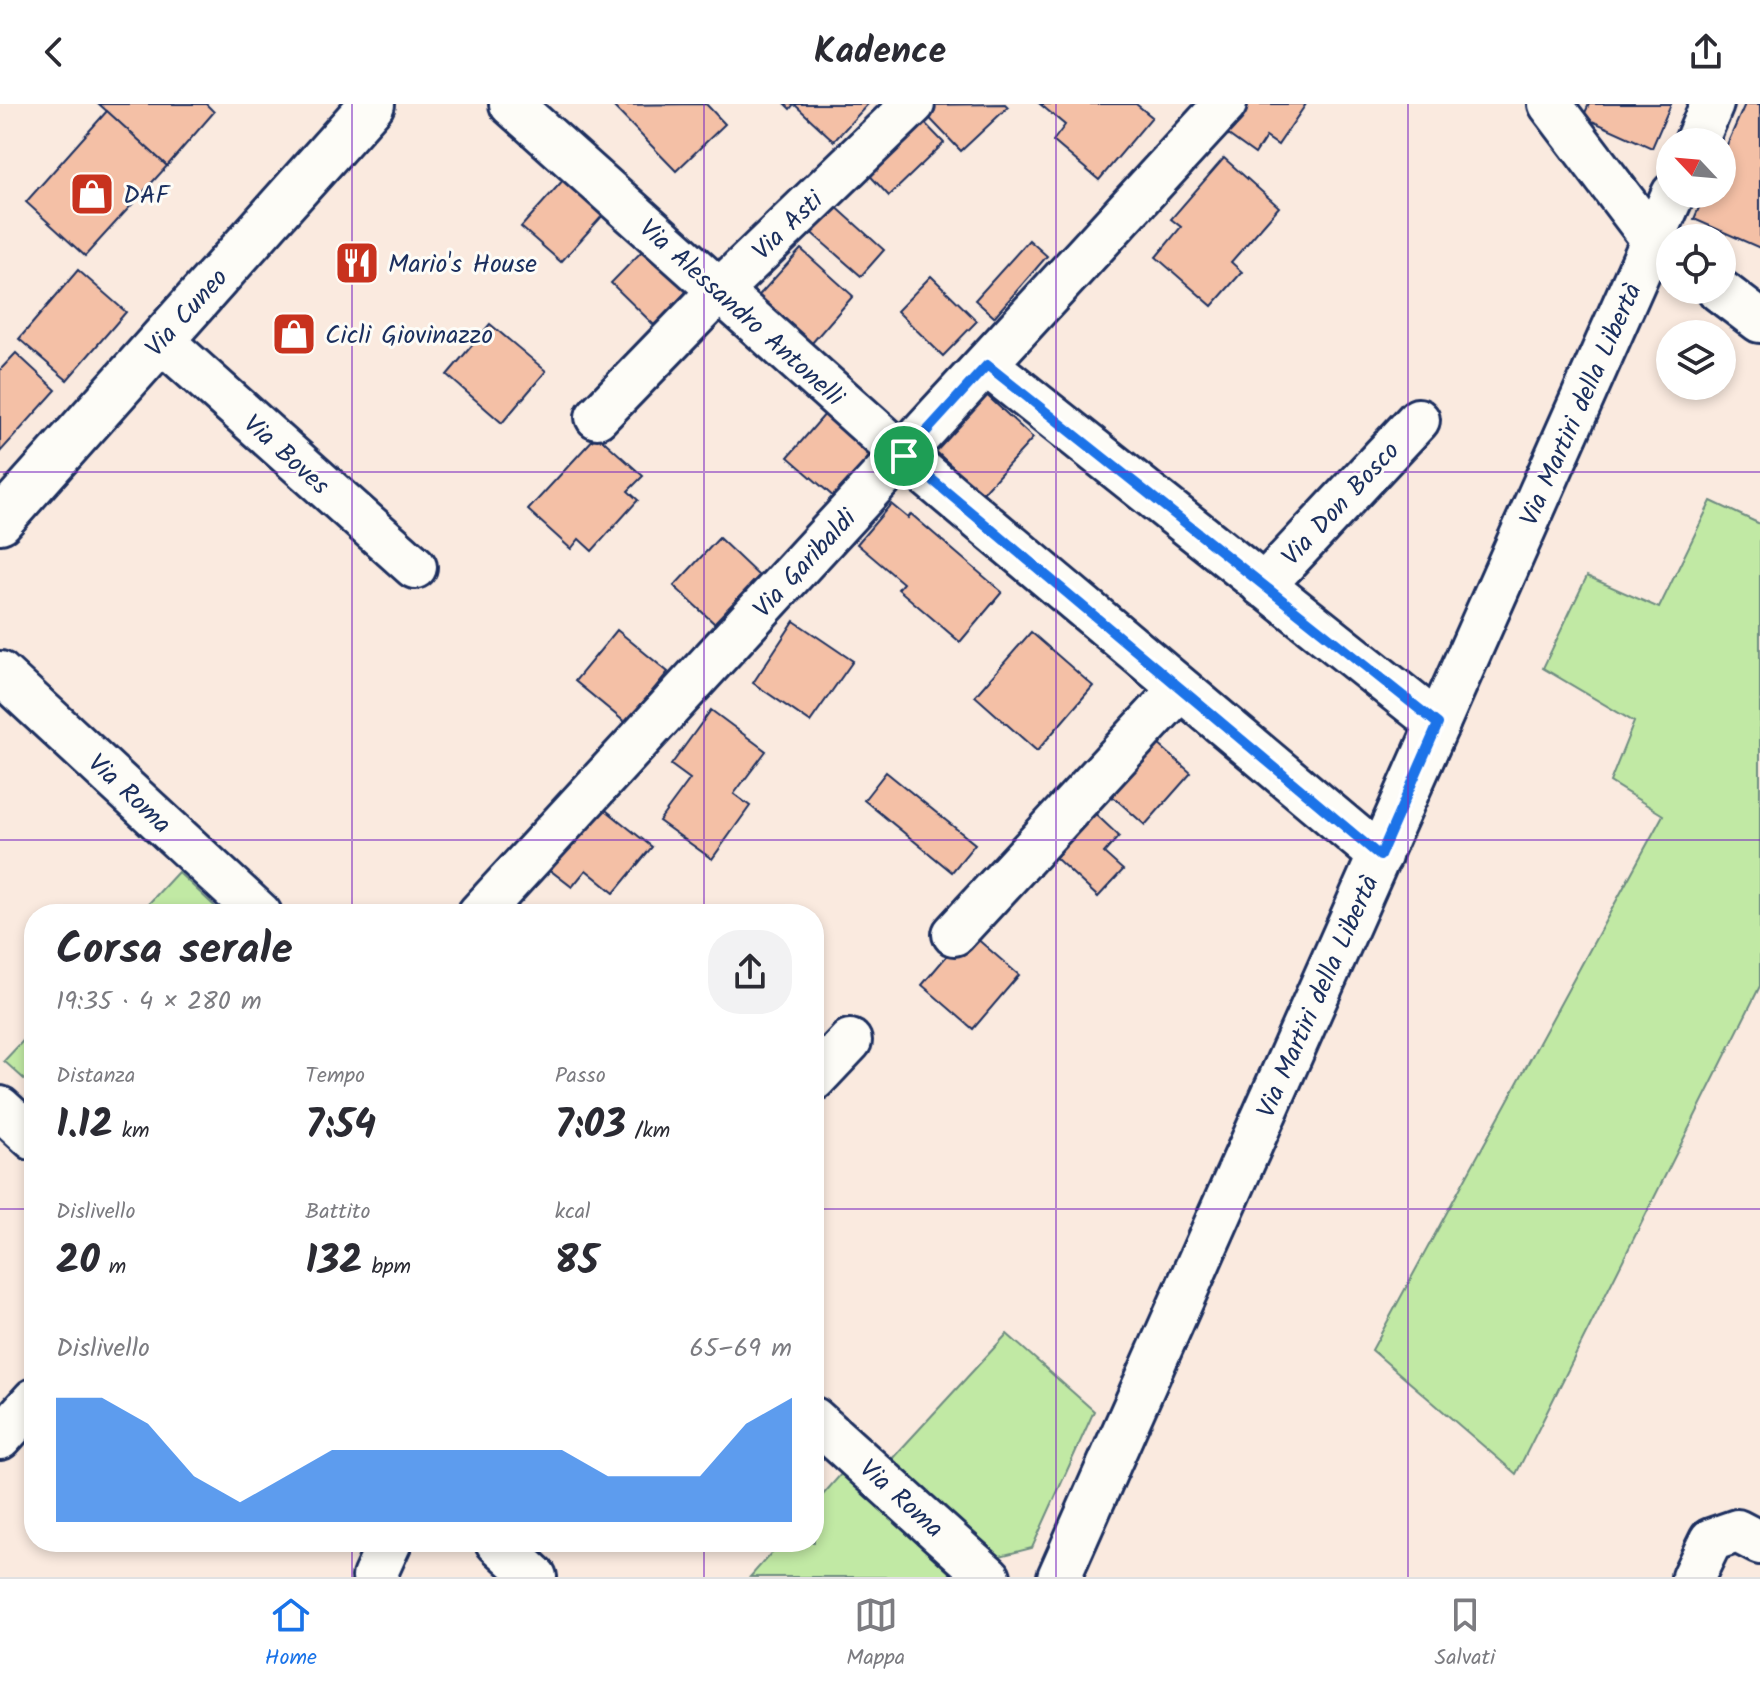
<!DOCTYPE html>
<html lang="it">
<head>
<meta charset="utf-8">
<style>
	:root { --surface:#fff; --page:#f2f2f3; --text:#2b2b33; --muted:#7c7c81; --line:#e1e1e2; --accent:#1a73e8 }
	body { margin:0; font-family:Kalam,sans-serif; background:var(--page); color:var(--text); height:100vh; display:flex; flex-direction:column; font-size:30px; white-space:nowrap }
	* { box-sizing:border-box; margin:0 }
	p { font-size:26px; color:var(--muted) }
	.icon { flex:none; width:44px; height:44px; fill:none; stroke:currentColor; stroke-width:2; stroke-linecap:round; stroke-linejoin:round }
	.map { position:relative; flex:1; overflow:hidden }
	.panel { position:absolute; left:24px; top:800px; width:800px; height:648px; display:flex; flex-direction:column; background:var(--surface); border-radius:32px; box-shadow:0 4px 12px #0003 }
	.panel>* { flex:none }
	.needle { width:52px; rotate:296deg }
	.fabs { position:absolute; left:1656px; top:24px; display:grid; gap:16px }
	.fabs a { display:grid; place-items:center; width:80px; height:80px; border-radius:50%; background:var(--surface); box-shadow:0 4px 12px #0003; font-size:40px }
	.pin { position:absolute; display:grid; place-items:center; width:68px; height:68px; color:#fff; margin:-34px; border:4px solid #fff; border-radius:50%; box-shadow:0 2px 8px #0007 }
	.round { display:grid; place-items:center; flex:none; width:84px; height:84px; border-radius:32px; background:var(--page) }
	.head { display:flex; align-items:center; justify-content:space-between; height:136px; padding:0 32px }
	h1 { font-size:44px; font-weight:700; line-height:60px }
	.metrics { display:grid; grid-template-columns:repeat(3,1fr); gap:12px; height:136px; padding:8px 32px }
	.metrics div { display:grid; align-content:center }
	.metrics b { font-size:40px; font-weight:700 }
	.metrics small { font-size:22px; font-weight:400 }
	.metrics p { font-size:22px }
	.chart { height:224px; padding:16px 32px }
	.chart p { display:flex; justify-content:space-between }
	.chart svg { width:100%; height:144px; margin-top:8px; fill:var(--accent); opacity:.7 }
	header { display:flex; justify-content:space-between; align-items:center; height:104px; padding:0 32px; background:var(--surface); font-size:36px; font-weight:700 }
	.dock { display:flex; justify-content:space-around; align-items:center; height:112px; border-top:2px solid var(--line); background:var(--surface); font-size:22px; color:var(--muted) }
	.dock a { display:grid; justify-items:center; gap:4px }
	.dock .current { color:var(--accent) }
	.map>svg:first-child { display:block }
</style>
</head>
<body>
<header><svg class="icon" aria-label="back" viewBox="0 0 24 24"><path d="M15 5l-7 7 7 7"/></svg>Kadence<svg class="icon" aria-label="share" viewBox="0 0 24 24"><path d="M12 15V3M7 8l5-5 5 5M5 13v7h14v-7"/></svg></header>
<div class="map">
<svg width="1760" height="1473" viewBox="0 0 1760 1473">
	<rect width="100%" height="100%" fill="#faeadf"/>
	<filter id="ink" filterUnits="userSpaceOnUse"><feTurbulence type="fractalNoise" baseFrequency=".0125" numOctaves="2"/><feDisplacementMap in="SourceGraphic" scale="16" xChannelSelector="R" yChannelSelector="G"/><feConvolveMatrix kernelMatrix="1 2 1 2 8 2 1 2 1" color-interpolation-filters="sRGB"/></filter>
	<g filter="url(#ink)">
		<g fill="#c1e9a4" stroke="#6e8c81" stroke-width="2">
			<polygon points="1711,397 1760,420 1760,882 1516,1370 1372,1246 1663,711 1610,678 1634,618 1543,564 1587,472 1659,504"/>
			<polygon points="178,768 223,810 139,810"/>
			<polygon points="34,925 34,984 4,957"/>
			<polygon points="1007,1230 1094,1307 1032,1444 996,1453 890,1357"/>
			<polygon points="842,1369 954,1473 750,1473 781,1438 814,1438 814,1401"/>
		</g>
		<g fill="#f4c0a6" stroke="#1b2f5e" stroke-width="2">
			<polygon points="99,0 206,0 214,8 167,62"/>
			<polygon points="706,0 725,20 676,67 612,1"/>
			<polygon points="785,0 868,0 834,37 794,0 790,5"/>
			<polygon points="1005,0 1008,3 961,47 917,1"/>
			<polygon points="1040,0 1136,0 1152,13 1099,76 1053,37 1065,21"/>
			<polygon points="1242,0 1306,0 1278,41 1266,33 1255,50 1223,27"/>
			<polygon points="1589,0 1671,0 1652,44 1583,13"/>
			<polygon points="1745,0 1760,0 1760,144 1694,115 1705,90 1722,90 1722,52"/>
			<polygon points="107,7 167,62 85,152 26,98"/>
			<polygon points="916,10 944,39 889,92 861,62"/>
			<polygon points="1224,54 1279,103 1231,158 1242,168 1212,202 1156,153 1181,123 1171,115"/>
			<polygon points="565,74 604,110 561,158 521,123"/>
			<polygon points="823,91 884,146 861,172 799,118"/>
			<polygon points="1029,136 1047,152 994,213 975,196"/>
			<polygon points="649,140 692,182 654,221 611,179"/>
			<polygon points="801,145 853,192 805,247 752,199"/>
			<polygon points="78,166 126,208 67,276 19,235"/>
			<polygon points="931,172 977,217 943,252 897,207"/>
			<polygon points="490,220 546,267 502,319 447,271"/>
			<polygon points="16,249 56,286 0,348 0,266"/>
			<polygon points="981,286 1033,334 982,390 930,342"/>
			<polygon points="832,302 879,344 835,394 788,353"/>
			<polygon points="597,331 643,372 628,387 638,396 592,447 579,435 571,445 528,406"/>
			<polygon points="891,400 908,414 911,410 1002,488 960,538 898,485 903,479 857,440"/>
			<polygon points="719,434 759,472 714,519 674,482"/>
			<polygon points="794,517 853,557 810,618 753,579"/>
			<polygon points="617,526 668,568 626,619 575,577"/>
			<polygon points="1031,528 1093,582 1037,647 975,592"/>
			<polygon points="711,606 766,647 734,690 750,702 712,755 659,717 690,675 671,661"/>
			<polygon points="1148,631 1191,669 1145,721 1102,683"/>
			<polygon points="886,668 975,740 952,768 864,696"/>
			<polygon points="597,699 652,743 614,789 586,766 572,783 546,763"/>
			<polygon points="1085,700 1119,732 1104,749 1123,766 1098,793 1045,744"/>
			<polygon points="968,827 1019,871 973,925 922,881"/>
		</g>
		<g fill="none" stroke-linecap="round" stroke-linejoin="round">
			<g stroke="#1b2f5e" stroke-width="48">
				<g id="minor">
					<polyline points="511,0 904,352 1380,752"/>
					<polyline points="1550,0 1653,136 1670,149"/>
					<polyline points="1696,38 1712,0"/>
					<polyline points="1719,186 1760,217"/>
					<polyline points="161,236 415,463"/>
					<polyline points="987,261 1438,620"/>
					<polyline points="597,313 718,188 913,0"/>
					<polyline points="1263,482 1418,316"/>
					<polyline points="0,569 260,810"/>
					<polyline points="479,810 1225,0"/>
					<polyline points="954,830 1180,585"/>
					<polyline points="814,975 850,937"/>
					<polyline points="0,1004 34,1035"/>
					<polyline points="814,1315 989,1473"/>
					<polyline points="0,1334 34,1296"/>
					<polyline points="497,1438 535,1473"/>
					<polyline points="374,1473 390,1438"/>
					<polyline points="1059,1473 1673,90"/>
					<polyline points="1693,1473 1711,1436 1737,1427 1760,1439"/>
				</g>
			</g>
			<g stroke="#1b2f5e" stroke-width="50">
				<polyline id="secondary" points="0,417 372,0"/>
			</g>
			<use href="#minor" stroke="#fdfcf7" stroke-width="42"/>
			<use href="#secondary" stroke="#fdfcf7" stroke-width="44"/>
		</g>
	</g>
	<g fill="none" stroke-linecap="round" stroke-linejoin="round" filter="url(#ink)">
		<g stroke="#fff" stroke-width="16">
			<polygon id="route" points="987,261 1438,620 1380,752 904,352"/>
		</g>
		<use href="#route" stroke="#1a73e8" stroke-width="10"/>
	</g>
	<path fill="none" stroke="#7b2cbf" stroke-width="2" stroke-opacity="0.55" d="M352,0V810M704,0V810M1056,0V1473M1408,0V1473M0,368H1760M0,736H1760M0,1105H34M814,1105H1760M352,1438V1473M704,1438V1473"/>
	<defs>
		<g id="shop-square" transform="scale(2.3)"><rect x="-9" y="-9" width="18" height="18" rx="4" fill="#c8321e" stroke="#fdfcf7"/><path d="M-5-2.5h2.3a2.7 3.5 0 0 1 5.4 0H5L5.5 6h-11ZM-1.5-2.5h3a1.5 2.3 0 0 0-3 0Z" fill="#fff"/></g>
		<g id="restaurant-square" transform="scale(2.3)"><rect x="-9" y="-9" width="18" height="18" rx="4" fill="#c8321e" stroke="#fdfcf7"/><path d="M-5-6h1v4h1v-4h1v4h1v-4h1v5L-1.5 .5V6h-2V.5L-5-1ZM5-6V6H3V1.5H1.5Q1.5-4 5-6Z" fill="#fff"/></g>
	</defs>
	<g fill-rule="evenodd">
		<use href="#shop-square" x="92" y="90"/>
		<use href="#restaurant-square" x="357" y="159"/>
		<use href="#shop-square" x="294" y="230"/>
	</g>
	<g text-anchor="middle" stroke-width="6" stroke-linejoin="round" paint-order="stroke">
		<g font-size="26" fill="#1b2f5e" stroke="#fdfcf7" text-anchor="start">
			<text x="123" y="99">DAF</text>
			<text x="388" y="168">Mario's House</text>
			<text x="325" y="239">Cicli Giovinazzo</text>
		</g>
		<g font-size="26" fill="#1b2f5e" stroke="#fdfcf7">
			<text transform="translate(787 121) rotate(-44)" y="9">Via Asti</text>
			<text transform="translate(186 208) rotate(-48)" y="9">Via Cuneo</text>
			<text transform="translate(742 208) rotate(42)" y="9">Via Alessandro Antonelli</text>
			<text transform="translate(1580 300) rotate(-66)" y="9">Via Martiri della Libertà</text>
			<text transform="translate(287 350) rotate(42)" y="9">Via Boves</text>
			<text transform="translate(1340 399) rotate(-47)" y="9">Via Don Bosco</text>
			<text transform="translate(804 459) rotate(-47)" y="9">Via Garibaldi</text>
			<text transform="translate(130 689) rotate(43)" y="9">Via Roma</text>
			<text transform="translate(1317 892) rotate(-66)" y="9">Via Martiri della Libertà</text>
			<text transform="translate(902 1394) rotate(42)" y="9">Via Roma</text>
		</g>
	</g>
</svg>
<div class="fabs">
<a><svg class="needle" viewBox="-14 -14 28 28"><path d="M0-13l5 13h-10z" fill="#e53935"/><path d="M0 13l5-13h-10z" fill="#7c7c81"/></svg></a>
<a><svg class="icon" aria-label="locate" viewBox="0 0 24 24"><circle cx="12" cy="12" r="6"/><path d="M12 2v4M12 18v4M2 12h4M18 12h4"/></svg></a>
<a><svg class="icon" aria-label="layers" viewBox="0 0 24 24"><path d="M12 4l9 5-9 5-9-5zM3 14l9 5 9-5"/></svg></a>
</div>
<div class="pin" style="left:904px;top:352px;background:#1e9e55"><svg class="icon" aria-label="arrive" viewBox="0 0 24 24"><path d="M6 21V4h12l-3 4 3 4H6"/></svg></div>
<section class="panel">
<div class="head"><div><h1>Corsa serale</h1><p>19:35 · 4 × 280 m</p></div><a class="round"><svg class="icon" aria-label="share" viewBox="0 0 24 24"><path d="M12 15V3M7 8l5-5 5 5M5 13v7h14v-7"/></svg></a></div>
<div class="metrics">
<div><p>Distanza</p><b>1.12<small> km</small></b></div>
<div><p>Tempo</p><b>7:54</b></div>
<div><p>Passo</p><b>7:03<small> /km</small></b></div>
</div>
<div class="metrics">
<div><p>Dislivello</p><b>20<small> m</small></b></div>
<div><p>Battito</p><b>132<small> bpm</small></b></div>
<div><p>kcal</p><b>85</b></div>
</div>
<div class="chart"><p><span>Dislivello</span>65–69 m</p>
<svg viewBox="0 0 160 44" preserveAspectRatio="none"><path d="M0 44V6L10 6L20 14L30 30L40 38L50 30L60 22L70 22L80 22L90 22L100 22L110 22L120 30L130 30L140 30L150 14L160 6V44z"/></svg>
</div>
</section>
</div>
<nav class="dock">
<a class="current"><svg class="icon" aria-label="home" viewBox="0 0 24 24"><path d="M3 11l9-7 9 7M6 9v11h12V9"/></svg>Home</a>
<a><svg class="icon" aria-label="map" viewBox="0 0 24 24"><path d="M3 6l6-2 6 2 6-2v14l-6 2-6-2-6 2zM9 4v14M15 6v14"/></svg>Mappa</a>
<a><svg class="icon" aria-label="saved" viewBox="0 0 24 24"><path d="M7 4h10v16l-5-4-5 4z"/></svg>Salvati</a>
</nav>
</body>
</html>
